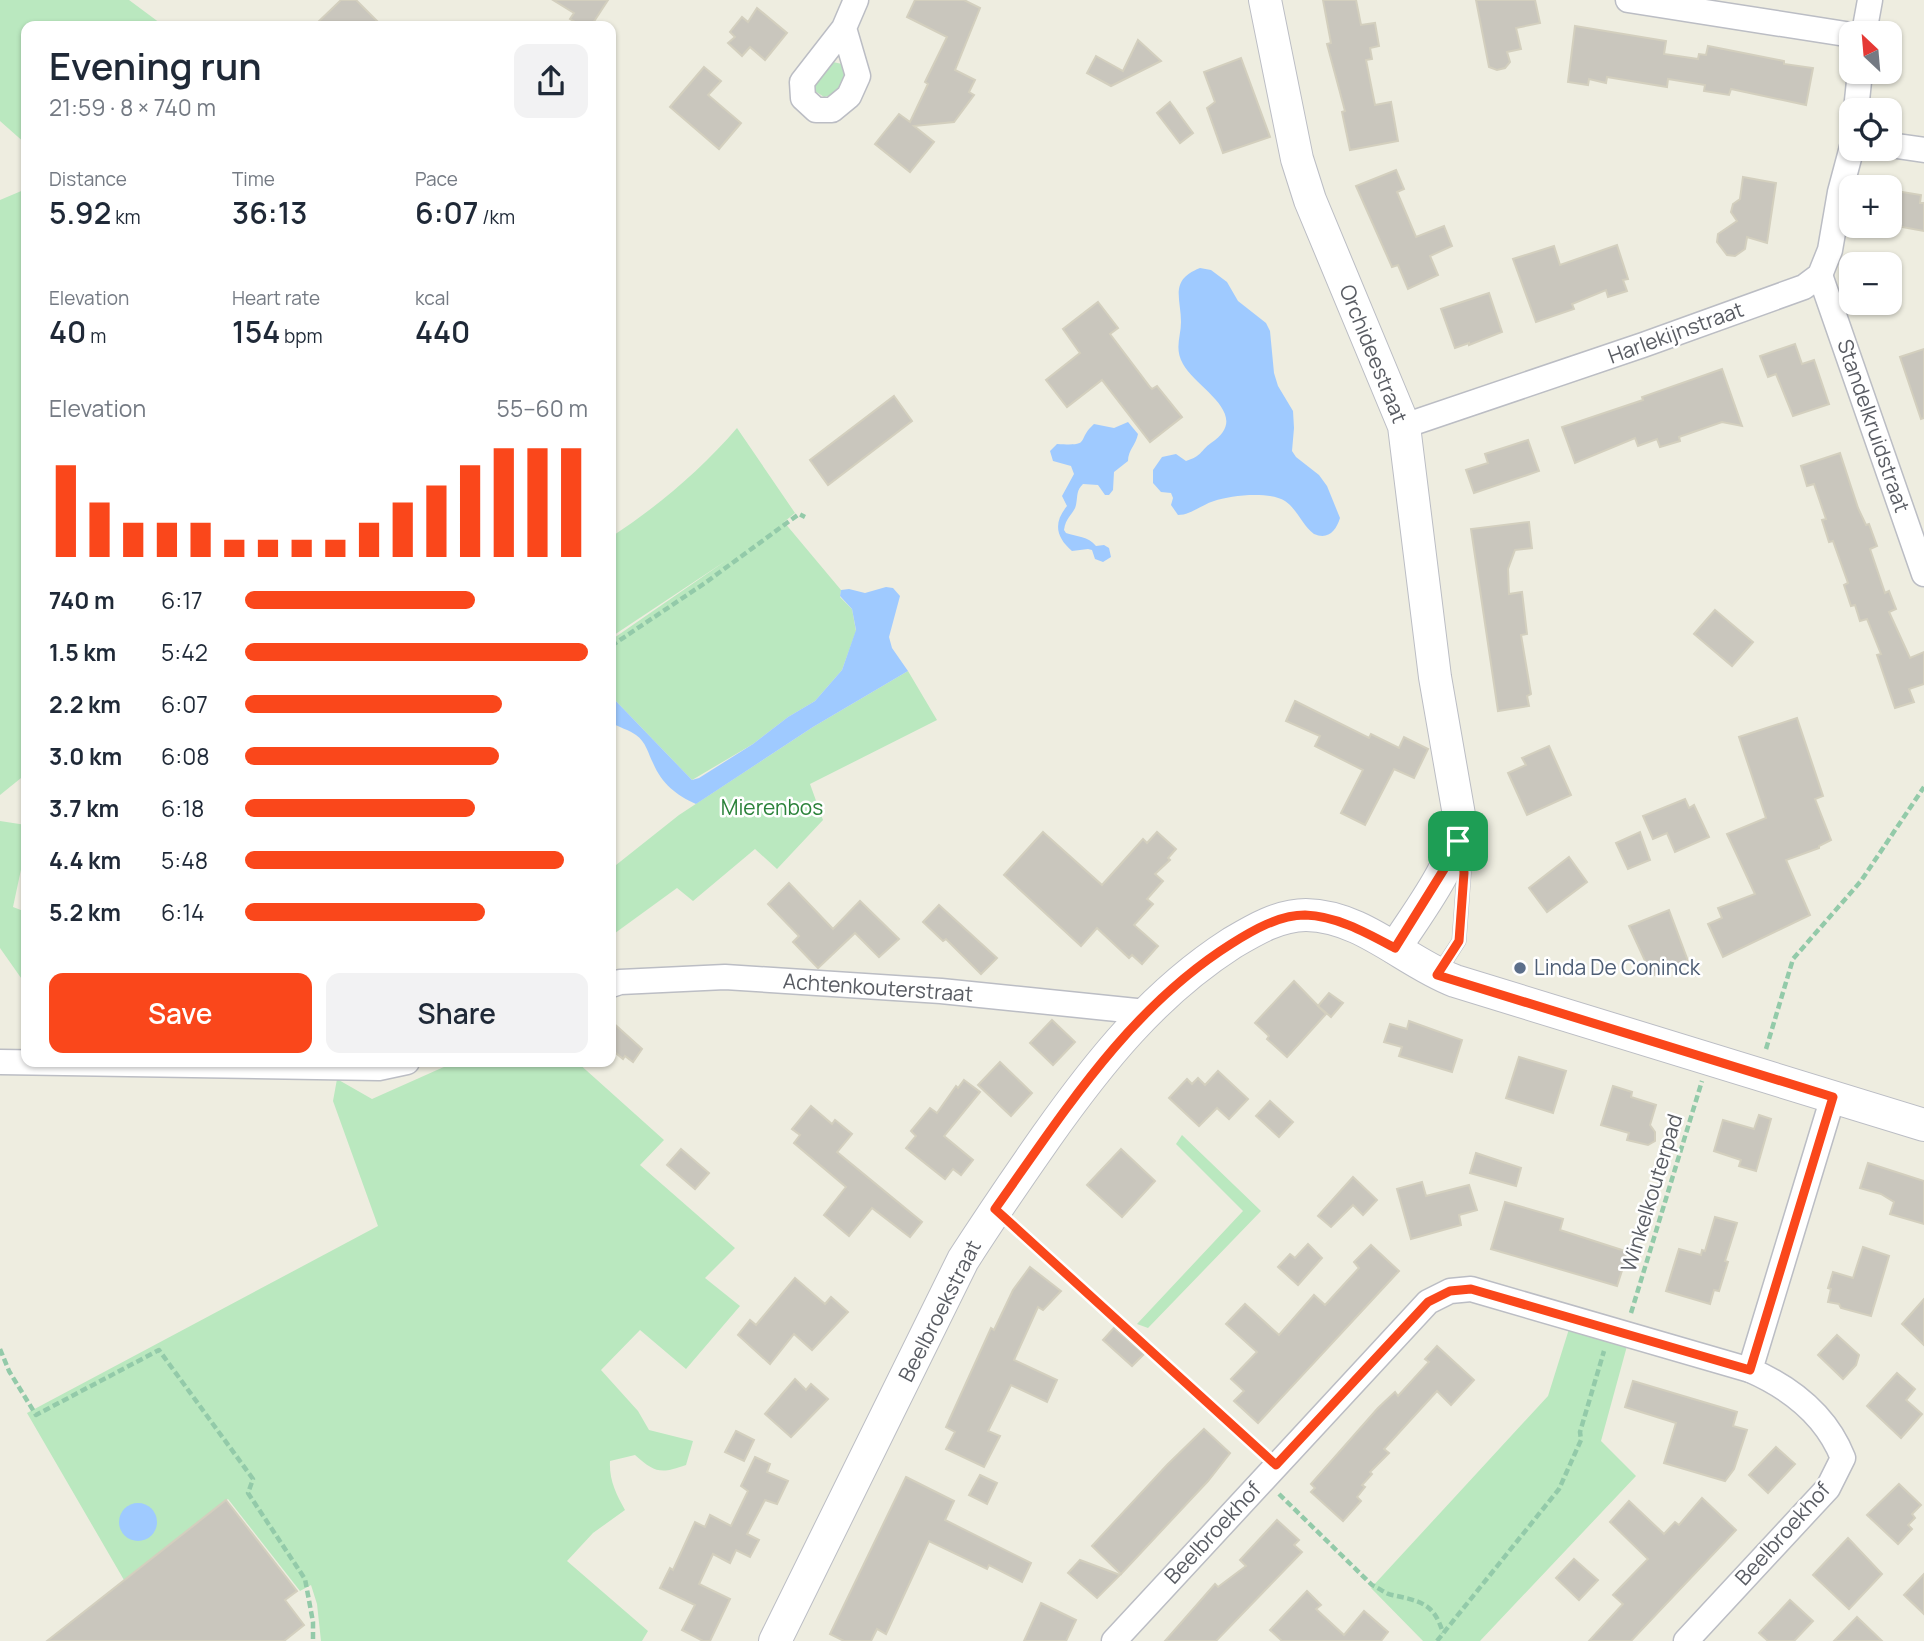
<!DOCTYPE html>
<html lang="en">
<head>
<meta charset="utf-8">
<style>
	:root { --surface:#fff; --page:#f2f2f3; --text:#1f2937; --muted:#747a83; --accent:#fa471b }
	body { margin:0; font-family:Manrope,sans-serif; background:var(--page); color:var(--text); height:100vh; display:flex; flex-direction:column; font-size:26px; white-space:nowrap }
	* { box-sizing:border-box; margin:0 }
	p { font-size:23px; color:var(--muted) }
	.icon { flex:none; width:38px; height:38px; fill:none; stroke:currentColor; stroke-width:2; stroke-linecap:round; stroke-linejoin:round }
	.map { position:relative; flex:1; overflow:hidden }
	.details { position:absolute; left:21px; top:21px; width:595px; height:1046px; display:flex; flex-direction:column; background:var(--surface); border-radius:14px; box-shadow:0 2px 5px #0004 }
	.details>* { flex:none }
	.needle { width:46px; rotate:334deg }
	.tools { position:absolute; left:1839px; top:21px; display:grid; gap:14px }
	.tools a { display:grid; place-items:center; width:63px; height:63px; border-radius:14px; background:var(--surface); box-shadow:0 2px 5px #0004; font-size:35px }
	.pin { position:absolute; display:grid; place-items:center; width:60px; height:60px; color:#fff; margin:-30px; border-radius:14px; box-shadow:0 4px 10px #0006 }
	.round { display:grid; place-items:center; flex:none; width:74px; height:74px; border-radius:14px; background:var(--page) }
	.summary { display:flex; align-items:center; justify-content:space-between; height:119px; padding:0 28px }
	h1 { font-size:38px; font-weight:600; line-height:52px }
	.stats { display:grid; grid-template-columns:repeat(3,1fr); gap:10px; height:119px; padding:7px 28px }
	.stats div { display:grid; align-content:center }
	.stats b { font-size:30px; font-weight:600 }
	.stats small { font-size:19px; font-weight:400 }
	.stats p { font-size:19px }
	.chart { height:196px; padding:14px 28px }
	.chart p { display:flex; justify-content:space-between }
	.chart svg { width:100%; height:126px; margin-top:7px; stroke:var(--accent); stroke-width:6 }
	.primary-button { display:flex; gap:14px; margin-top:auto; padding:14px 28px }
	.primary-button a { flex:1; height:80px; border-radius:14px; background:var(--accent); color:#fff; font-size:28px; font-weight:600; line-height:80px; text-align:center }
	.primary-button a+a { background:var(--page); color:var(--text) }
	ul { padding:0 28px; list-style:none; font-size:23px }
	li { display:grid; grid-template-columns:112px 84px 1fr; align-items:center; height:52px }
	li i { height:18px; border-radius:9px; background:var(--accent) }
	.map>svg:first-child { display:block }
</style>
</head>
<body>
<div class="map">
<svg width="1924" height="1641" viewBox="0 0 1924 1641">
	<rect width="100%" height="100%" fill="#eeede0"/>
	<g fill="#bae8bf">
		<polygon points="0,0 129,0 164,26 26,26 26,144 0,121"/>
		<polygon points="833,62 842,64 847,79 835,94 824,97 815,91 815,82"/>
		<polygon points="26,189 26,774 0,795 0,200"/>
		<path d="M737,428L795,513L784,522L841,590L840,597L852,609L856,631L842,670L815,701L788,717L753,744L692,780L611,696V640L727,560L611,637V537C657,507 701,470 737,428Z"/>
		<polygon points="908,671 937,720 810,784 823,820 777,869 755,849 693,901 677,888 611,936 611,869 679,815 813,727"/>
		<polygon points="0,821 26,825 26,846 13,907 26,912 26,985 0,948"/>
		<path d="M455,1062H577L664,1140L640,1165L735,1248L705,1278L740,1306L686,1369L640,1330L601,1370L638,1411L649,1430L693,1441L686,1465C661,1474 655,1473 635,1455L610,1461C609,1480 616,1494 625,1510L593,1533L567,1561L648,1631L642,1641H321L317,1604L311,1585L300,1591L228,1499L124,1580L27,1413L378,1226L333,1101L337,1079L372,1099Z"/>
		<polygon points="1182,1135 1261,1211 1148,1328 1137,1324 1243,1211 1176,1144"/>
		<polygon points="1569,1329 1627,1346 1601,1441 1636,1476 1480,1641 1423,1641 1371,1588 1548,1396"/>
	</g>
	<g fill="#9fcaff">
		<path d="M1200,268L1211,270L1227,282L1238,301L1266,323L1270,331L1274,373L1278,386L1293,411L1294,428L1292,451L1296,457L1319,475L1327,486L1340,518C1336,531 1328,540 1314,534C1302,525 1297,509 1285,501C1269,491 1231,495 1214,501C1201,505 1191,515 1178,515L1171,505L1173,498L1171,493L1161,492L1153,483V470L1162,457L1176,454L1186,461C1202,456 1200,451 1211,443C1253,415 1197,389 1183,364C1174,348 1181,337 1181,322C1181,298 1169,280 1200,268Z"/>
		<path d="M1128,422L1138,434C1136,445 1128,450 1128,461L1114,472L1113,490L1109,495H1105L1098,485L1083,484C1076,491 1078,495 1076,505C1074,514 1066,516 1064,530L1066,533C1077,537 1088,536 1096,546L1104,545L1109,548L1111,557L1103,562L1095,559L1092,550L1088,549L1072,551C1056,537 1053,523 1067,506L1062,496L1074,474L1071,466L1053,461L1050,451L1057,444C1093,446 1075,441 1094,424L1114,428Z"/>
		<path d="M886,587L893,588L900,596L889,637L892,648L908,671L813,727L696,804C676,795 662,784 653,763C648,753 646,742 636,735C629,730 619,727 611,723V696L692,780L699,778L753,744L788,717L815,701L842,670L856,630L852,609L840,596L841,590L849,589L865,593Z"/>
		<circle cx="138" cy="1522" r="19"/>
	</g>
	<g fill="#c9c6bd" stroke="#d3cfbe" stroke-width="2">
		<polygon points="341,0 356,0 382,26 314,26"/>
		<polygon points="553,0 608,0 591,26 582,26 570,19 574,13"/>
		<polygon points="915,0 964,0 980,8 955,70 975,80 969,92 974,95 954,122 914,126 934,142 910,172 875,144 899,114 910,122 928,84 925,82 947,37 907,17"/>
		<polygon points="1323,0 1356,0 1361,25 1375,23 1379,46 1370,48 1372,59 1366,60 1375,105 1391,102 1398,141 1350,150 1342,112 1345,111 1327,44 1331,43"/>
		<polygon points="1476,0 1535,0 1540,23 1516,28 1521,49 1507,52 1510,62 1505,68 1497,70 1489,67"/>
		<polygon points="757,8 787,33 765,60 750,47 742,56 728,43 735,37 730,32 742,17 748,22"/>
		<polygon points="1575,26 1666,41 1664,54 1698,59 1699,54 1706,55 1708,46 1784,61 1784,64 1813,68 1806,105 1731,89 1729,95 1704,91 1705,85 1668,79 1667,87 1607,77 1606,83 1589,79 1588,85 1568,82"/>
		<polygon points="1138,40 1161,61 1111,86 1087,73 1096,56 1123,71"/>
		<polygon points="1241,58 1270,137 1223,153 1207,108 1215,102 1204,72"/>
		<polygon points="704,67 721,81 708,95 741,123 719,149 670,107"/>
		<polygon points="1170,102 1193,133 1180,143 1157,113"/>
		<polygon points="1396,170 1404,189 1397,192 1416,237 1444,226 1452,246 1430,256 1438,275 1408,289 1398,265 1392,267 1356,186"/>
		<polygon points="1743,177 1776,183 1767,243 1747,237 1745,249 1735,256 1727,255 1717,242 1718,234 1737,221 1731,212 1733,204 1740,199"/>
		<polygon points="1896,191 1921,195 1920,203 1924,203 1924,231 1891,225"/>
		<polygon points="1617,245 1628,279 1623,280 1627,291 1608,297 1606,290 1572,304 1574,309 1536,322 1513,259 1554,246 1560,265"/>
		<polygon points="1489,293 1502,332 1469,345 1469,343 1455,348 1441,309"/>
		<polygon points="1098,302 1118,328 1110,334 1150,387 1152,389 1157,386 1182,417 1150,442 1102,380 1067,407 1046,380 1080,353 1063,329"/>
		<polygon points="1795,344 1802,364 1814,360 1829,404 1793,416 1776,374 1768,377 1760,356"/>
		<polygon points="1924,349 1924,418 1921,419 1900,357"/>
		<polygon points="1722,369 1742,426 1722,422 1679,437 1680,441 1660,447 1657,439 1638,446 1635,438 1575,463 1562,427 1643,400 1642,397"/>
		<polygon points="894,396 912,421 828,485 810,460"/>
		<polygon points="1528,440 1539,471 1474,493 1466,470 1488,463 1485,454"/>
		<polygon points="1840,453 1858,508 1866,525 1869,524 1877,546 1870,549 1885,593 1889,591 1896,609 1889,612 1910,658 1924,652 1924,684 1909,689 1914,702 1895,708 1877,655 1881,654 1867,619 1860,621 1855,605 1851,606 1844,585 1848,583 1833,541 1829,542 1822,520 1826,519 1814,484 1807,486 1801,466"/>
		<polygon points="1529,522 1532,548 1515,550 1508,569 1509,594 1522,592 1527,634 1521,635 1531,694 1527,696 1529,706 1498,711 1471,529"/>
		<polygon points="1715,610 1753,642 1732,666 1694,634"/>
		<polygon points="1295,701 1369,738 1371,734 1399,748 1404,737 1428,749 1414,778 1394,769 1365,825 1341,813 1363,770 1315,746 1320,736 1286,721"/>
		<polygon points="1797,718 1823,796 1815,799 1831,840 1819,846 1819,848 1786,860 1810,915 1723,957 1708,924 1722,918 1718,908 1755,894 1727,834 1766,818 1739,737"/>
		<polygon points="1549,746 1571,795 1527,815 1508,773 1526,765 1522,758"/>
		<polygon points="1685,799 1689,808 1694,805 1709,837 1675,852 1667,833 1653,839 1643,816"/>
		<polygon points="1043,832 1102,885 1143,839 1147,843 1157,832 1176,849 1168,858 1170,860 1155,874 1163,881 1147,899 1153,904 1134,925 1158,946 1142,964 1132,955 1129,958 1097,928 1081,946 1004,875"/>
		<polygon points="1640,832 1650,860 1628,869 1616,843"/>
		<polygon points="1569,857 1587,882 1547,912 1529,888"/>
		<polygon points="789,883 833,929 860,901 899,939 879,957 855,933 818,968 793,942 799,936 768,904"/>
		<polygon points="939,905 997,958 981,974 946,939 943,941 923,922"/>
		<polygon points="1669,910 1688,961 1652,976 1629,926"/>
		<polygon points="1294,981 1326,1014 1287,1057 1267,1039 1269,1036 1255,1023"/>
		<polygon points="1329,993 1343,1003 1331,1017 1318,1006"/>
		<polygon points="1052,1020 1075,1042 1053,1065 1030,1043"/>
		<polygon points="611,1021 642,1049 633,1062 625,1056 623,1059 611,1049"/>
		<polygon points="1409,1021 1462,1040 1452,1072 1399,1056 1402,1047 1384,1042 1390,1024 1407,1029"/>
		<polygon points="1519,1057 1566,1071 1553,1113 1506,1098"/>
		<polygon points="1000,1062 1032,1093 1011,1116 978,1085"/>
		<polygon points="1218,1071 1248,1099 1229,1119 1217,1108 1199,1126 1169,1098 1187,1079 1192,1084 1198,1078 1205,1085"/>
		<polygon points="964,1080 980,1092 944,1136 973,1160 961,1175 953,1169 945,1179 906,1148 916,1136 911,1131 930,1108 937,1113 956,1086 958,1088"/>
		<polygon points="1613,1086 1632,1092 1631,1097 1656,1105 1650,1125 1655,1132 1655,1141 1648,1145 1627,1140 1629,1133 1601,1125"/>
		<polygon points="1270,1101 1293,1122 1279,1137 1256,1116"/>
		<polygon points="811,1106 832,1124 835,1120 852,1134 837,1152 922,1222 910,1237 872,1208 849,1236 824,1215 846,1187 794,1143 800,1135 792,1129"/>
		<polygon points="1759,1115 1771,1119 1756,1171 1739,1166 1741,1160 1714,1151 1723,1120 1754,1129"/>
		<polygon points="681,1149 709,1173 695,1189 667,1165"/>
		<polygon points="1121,1149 1155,1181 1122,1217 1087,1185"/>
		<polygon points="1476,1153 1521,1168 1516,1186 1470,1173"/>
		<polygon points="1868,1163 1924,1181 1924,1224 1890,1214 1894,1202 1881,1194 1860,1188"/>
		<polygon points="1353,1177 1377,1200 1363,1215 1353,1205 1331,1227 1318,1216"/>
		<polygon points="1422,1182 1426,1196 1469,1185 1477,1210 1459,1215 1461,1225 1411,1239 1397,1189"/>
		<polygon points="1505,1202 1563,1219 1560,1230 1628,1252 1617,1286 1491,1249"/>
		<polygon points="1715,1217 1737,1223 1725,1261 1728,1262 1719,1291 1714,1290 1710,1304 1666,1291 1679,1249 1701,1255 1702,1250 1705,1251"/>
		<polygon points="1308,1244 1322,1258 1298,1285 1278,1267 1290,1254 1295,1258"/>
		<polygon points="1371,1245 1399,1271 1258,1423 1234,1401 1244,1391 1231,1379 1257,1352 1226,1324 1245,1304 1279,1335 1314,1295 1325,1305 1359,1268 1354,1262"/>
		<polygon points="1863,1247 1889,1256 1871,1316 1841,1308 1839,1304 1828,1302 1831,1289 1828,1288 1833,1272 1853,1278"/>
		<polygon points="1030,1267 1061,1291 1043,1310 1038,1307 1014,1360 1057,1380 1047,1402 1011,1385 988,1431 1000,1436 984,1467 946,1449 955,1432 946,1427 991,1328 994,1330 1013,1290"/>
		<polygon points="795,1278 825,1304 831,1297 848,1312 812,1350 794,1334 770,1364 738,1335 750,1320 756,1325"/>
		<polygon points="1924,1299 1924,1345 1902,1324"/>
		<polygon points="1114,1328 1144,1354 1132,1366 1103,1340"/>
		<polygon points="1837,1335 1859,1355 1856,1365 1843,1379 1818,1355"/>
		<polygon points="1437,1346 1474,1380 1451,1405 1437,1391 1384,1449 1389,1453 1370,1472 1372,1474 1362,1485 1365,1487 1357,1497 1361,1501 1343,1521 1311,1492 1315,1488 1311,1484 1378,1408 1395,1392 1398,1396 1429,1362 1425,1359"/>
		<polygon points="1897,1373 1915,1389 1906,1400 1922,1414 1901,1438 1867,1406"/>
		<polygon points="795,1379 806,1390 811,1384 828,1399 791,1437 765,1414"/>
		<polygon points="1633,1381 1737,1412 1733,1426 1747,1430 1734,1469 1725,1481 1664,1463 1676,1423 1625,1407"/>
		<polygon points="1204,1429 1230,1453 1208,1481 1121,1574 1092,1546 1167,1465"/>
		<polygon points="736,1431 754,1440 744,1461 725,1452"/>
		<polygon points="1776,1447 1795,1464 1768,1493 1749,1475"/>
		<polygon points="755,1457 770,1464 767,1472 788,1481 777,1504 765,1500 747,1534 759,1540 750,1557 736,1550 730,1563 713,1554 699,1584 730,1599 710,1641 703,1641 682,1630 695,1605 660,1588 670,1568 673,1570 695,1522 705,1527 710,1515 731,1526 748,1491 741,1486"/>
		<polygon points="980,1475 997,1483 987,1504 969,1495"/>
		<polygon points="906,1477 954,1501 945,1520 1031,1563 1022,1582 989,1565 987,1569 929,1541 886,1634 877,1629 871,1641 844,1641 830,1634"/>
		<polygon points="1899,1484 1921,1505 1912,1514 1915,1518 1908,1525 1912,1529 1898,1544 1867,1515"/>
		<polygon points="1702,1498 1736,1530 1631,1641 1589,1641 1623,1604 1613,1595 1648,1559 1610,1522 1629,1501 1664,1534 1675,1522 1679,1525"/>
		<polygon points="226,1500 297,1591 285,1600 304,1625 284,1641 47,1641"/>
		<polygon points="1277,1520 1299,1540 1294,1545 1302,1552 1216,1641 1165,1641 1215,1584 1218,1587 1246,1566 1240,1560"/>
		<polygon points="1848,1538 1882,1574 1849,1609 1813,1575"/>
		<polygon points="1574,1559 1598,1580 1579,1600 1556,1578"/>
		<polygon points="1080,1560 1120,1575 1097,1598 1068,1573"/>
		<polygon points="1924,1574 1924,1614 1904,1595"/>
		<polygon points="1307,1591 1321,1605 1316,1609 1344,1635 1364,1611 1388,1632 1381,1641 1282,1641 1270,1630"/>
		<polygon points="1790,1600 1813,1621 1794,1641 1768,1641 1759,1633"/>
		<polygon points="1041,1603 1076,1620 1066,1641 1024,1641"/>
		<polygon points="1857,1617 1882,1641 1834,1641"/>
	</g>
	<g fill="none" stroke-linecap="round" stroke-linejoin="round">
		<g stroke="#bbbdc4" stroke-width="15">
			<polyline id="service" points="1439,972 1459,941 1464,873 1461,852"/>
		</g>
		<g stroke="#bbbdc4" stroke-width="27">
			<g id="minor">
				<polyline points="1628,0 1852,35"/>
				<polyline points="844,28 858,76 849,96 832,110 816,110 803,98 802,82 844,28 856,0"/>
				<polyline points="1864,33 1870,0"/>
				<polyline points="1856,110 1860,72"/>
				<polyline points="1890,145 1924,150"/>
				<polyline points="1820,275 1924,574"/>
				<polyline points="1404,426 1643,345 1804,287 1820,275 1830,250 1840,192 1852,147"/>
				<polyline points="611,985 620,982 725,977 941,991 1146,1012"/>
				<polyline points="0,1062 379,1068 407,1062"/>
				<polyline points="1114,1641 1428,1302 1450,1291 1471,1289 1750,1370"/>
				<path d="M1686,1641L1828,1488L1843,1458C1826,1415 1791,1388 1750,1370L1833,1097"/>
			</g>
		</g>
		<g stroke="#bbbdc4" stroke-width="34">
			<g id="tertiary">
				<path d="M1265,0L1297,159L1310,200L1404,426L1435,677L1459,815C1463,856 1417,913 1395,948"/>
				<path d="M775,1641L963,1260C990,1218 1018,1177 1046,1137C1099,1062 1154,993 1232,943C1254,930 1279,915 1306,915C1363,916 1405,962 1455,981L1924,1125"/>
			</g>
		</g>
		<g stroke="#93caa9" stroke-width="4.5" stroke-dasharray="7 3.5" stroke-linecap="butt">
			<polyline points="611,646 705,583 799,514 805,517"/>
			<polyline points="1766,1049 1793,959 1861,881 1924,787"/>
			<polyline points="1014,1226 1261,1451"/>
			<polyline points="1631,1313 1702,1081"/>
			<polyline points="0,1349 9,1371 36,1415 159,1350 253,1479 248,1493 305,1579 313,1622 313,1641"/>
			<path d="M1279,1494L1372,1585C1379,1588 1386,1594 1392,1595C1420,1601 1434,1603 1443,1633"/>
			<polyline points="1437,1641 1559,1489 1581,1440 1580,1432 1604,1351"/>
		</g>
		<use href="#service" stroke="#fff" stroke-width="12"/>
		<use href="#minor" stroke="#fff" stroke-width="24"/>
		<use href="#tertiary" stroke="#fff" stroke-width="32"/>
	</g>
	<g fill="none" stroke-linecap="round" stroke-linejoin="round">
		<g stroke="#fff" stroke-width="14">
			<path id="route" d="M1458,841L1463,858L1464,873L1459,941L1437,975L1833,1097L1750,1370L1471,1289L1450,1291L1428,1302L1276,1465L995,1209C1064,1112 1128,1009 1231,944C1253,930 1279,915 1305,915C1337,916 1367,933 1395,948L1446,866Z"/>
		</g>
		<use href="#route" stroke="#fa471b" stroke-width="9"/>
	</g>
	<circle fill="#5c6f8a" stroke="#fff" stroke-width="2.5" cx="1520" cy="968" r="7"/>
	<g text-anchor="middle" stroke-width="5" stroke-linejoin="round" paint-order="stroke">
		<g font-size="21" fill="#595c63" stroke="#fff">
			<text transform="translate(1676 333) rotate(-20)" y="7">Harlekijnstraat</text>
			<text transform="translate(1373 354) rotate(68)" y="7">Orchideestraat</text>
			<text transform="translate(1873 426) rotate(71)" y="7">Standelkruidstraat</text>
			<text transform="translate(878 988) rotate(4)" y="7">Achtenkouterstraat</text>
			<text transform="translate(1652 1193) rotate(-73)" y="7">Winkelkouterpad</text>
			<text transform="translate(940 1311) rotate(-63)" y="7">Beelbroekstraat</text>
			<text transform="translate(1213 1533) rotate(-47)" y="7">Beelbroekhof</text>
			<text transform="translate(1783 1534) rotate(-48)" y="7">Beelbroekhof</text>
		</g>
		<g font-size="21" fill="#2b823a" stroke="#fff">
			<text x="772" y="815">Mierenbos</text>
		</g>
		<g font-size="21" fill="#4e5e75" stroke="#fff" text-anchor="start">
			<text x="1534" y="975">Linda De Coninck</text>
		</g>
	</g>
</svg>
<div class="tools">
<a><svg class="needle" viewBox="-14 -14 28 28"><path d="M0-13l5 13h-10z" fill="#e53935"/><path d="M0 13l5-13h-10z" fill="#747a83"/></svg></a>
<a><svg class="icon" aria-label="locate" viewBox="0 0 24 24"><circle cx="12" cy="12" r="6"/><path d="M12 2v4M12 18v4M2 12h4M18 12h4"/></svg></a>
<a>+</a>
<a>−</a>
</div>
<div class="pin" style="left:1458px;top:841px;background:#1e9e55"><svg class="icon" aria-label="arrive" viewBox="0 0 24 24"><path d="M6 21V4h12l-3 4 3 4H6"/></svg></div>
<section class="details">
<div class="summary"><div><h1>Evening run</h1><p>21:59 · 8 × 740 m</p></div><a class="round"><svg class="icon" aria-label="share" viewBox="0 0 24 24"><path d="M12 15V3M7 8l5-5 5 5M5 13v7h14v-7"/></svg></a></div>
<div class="stats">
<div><p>Distance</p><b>5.92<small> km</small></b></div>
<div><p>Time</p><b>36:13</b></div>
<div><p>Pace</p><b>6:07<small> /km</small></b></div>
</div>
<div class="stats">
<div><p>Elevation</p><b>40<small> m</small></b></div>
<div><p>Heart rate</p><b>154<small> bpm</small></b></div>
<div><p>kcal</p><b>440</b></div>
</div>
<div class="chart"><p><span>Elevation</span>55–60 m</p>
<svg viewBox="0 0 160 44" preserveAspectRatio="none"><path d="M5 44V12M15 44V25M25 44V32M35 44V32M45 44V32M55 44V38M65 44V38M75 44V38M85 44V38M95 44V32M105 44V25M115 44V19M125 44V12M135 44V6M145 44V6M155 44V6"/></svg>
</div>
<ul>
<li><b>740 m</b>6:17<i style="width:67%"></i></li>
<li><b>1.5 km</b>5:42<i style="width:100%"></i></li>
<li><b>2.2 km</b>6:07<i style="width:75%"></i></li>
<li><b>3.0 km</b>6:08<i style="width:74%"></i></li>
<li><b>3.7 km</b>6:18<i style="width:67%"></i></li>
<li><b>4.4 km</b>5:48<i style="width:93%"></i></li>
<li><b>5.2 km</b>6:14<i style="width:70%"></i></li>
</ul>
<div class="primary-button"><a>Save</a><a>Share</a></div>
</section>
</div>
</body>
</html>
